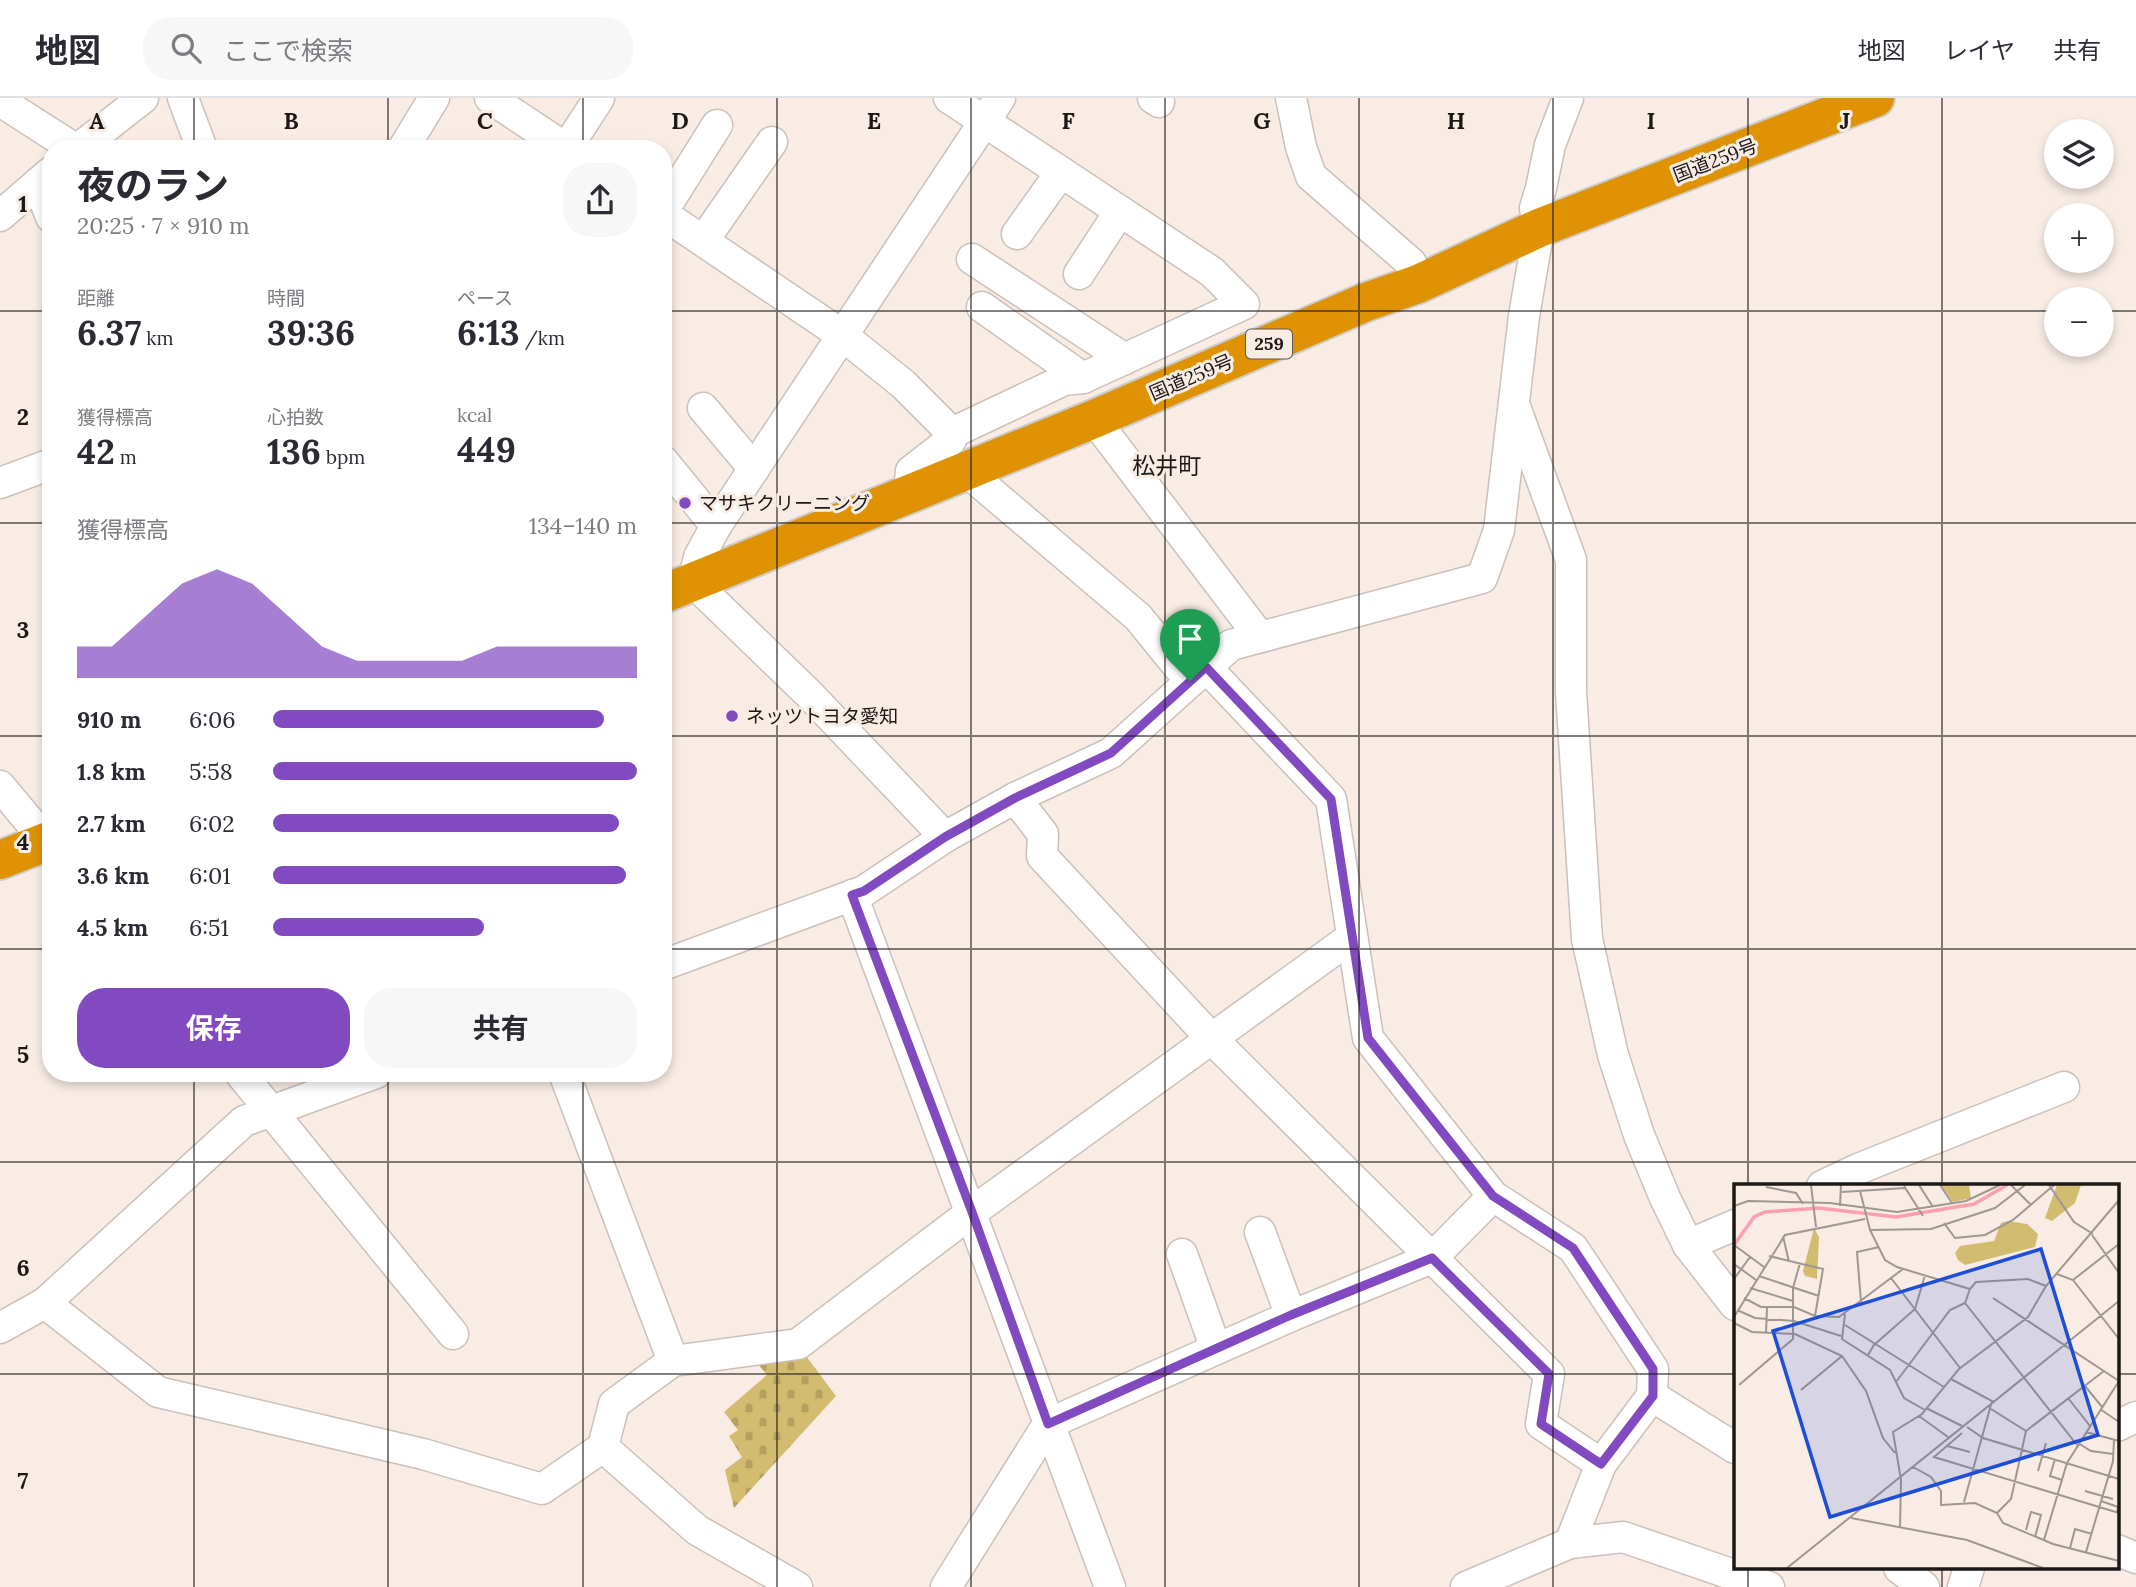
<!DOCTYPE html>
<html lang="ja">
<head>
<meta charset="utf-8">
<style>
	:root { --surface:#fff; --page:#f7f7f7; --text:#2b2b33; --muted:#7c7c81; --line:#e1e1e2; --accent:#824ac0 }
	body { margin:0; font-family:Lora,"Noto Sans JP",serif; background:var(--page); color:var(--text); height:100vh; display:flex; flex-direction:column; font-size:26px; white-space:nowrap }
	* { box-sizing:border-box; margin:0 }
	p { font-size:23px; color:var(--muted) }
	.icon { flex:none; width:38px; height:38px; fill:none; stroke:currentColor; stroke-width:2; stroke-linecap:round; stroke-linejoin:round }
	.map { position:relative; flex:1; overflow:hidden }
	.drawer { position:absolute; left:42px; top:42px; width:630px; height:942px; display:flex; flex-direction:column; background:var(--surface); border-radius:28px; box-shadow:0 4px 10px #0003 }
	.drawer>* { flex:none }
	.controls { position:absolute; left:2044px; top:21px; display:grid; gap:14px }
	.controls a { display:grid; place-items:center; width:70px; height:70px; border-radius:50%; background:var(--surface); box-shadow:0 4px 10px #0003; font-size:35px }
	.pin { position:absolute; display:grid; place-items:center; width:60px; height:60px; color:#fff; margin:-72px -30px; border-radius:50% 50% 50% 0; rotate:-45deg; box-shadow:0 0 7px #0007 }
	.pin .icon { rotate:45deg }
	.round { display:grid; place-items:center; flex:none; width:74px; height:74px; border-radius:28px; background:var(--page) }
	.overview { display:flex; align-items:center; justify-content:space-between; height:119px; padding:0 35px }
	h1 { font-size:38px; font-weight:700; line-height:52px }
	.figures { display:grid; grid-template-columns:repeat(3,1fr); gap:10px; height:119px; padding:7px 35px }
	.figures div { display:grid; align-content:center }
	.figures b { font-size:35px; font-weight:700 }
	.figures small { font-size:19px; font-weight:400 }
	.figures p { font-size:19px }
	.chart { height:196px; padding:14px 35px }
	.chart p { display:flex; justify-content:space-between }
	.chart svg { width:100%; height:126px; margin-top:7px; fill:var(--accent); opacity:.7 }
	.cta { display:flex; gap:14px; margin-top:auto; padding:14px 35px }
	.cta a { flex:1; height:80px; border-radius:28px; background:var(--accent); color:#fff; font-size:28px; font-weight:700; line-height:80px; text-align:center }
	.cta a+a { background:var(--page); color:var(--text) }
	ul { padding:0 35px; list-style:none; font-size:23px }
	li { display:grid; grid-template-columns:112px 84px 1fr; align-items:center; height:52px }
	li i { height:18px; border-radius:9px; background:var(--accent) }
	header { display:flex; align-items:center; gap:42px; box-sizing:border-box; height:98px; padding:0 35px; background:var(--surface); border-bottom:2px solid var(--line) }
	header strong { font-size:33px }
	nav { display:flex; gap:38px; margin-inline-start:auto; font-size:24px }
	.search { width:490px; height:63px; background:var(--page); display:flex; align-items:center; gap:18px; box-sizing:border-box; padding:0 24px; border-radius:28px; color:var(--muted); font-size:26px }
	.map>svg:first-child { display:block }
</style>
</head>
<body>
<header>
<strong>地図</strong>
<div class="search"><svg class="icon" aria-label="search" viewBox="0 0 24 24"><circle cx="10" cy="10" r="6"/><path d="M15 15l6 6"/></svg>ここで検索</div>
<nav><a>地図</a><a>レイヤ</a><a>共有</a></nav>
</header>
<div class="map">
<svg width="2136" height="1489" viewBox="0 0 2136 1489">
	<defs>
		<pattern id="cemetery-stones" width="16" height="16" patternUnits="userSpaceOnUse" patternTransform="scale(1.75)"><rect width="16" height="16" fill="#d2bc6f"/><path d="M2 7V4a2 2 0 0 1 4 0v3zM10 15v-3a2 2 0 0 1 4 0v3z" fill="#b4a15f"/></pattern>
	</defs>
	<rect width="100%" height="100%" fill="#f8ece5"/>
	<polygon fill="url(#cemetery-stones)" points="806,1258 836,1298 734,1410 725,1372 742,1359 729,1338 738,1332 724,1314 767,1277 758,1266"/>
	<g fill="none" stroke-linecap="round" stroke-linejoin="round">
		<g stroke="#cbc0ba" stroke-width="33">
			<g id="minor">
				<polyline points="183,0 202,51"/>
				<polyline points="490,0 567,51"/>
				<polyline points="949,0 1212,174 1244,206 1083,280 1064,282 952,335"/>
				<polyline points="1153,0 1159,4"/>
				<polyline points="1291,0 1301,49 1311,78 1411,165 1418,186"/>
				<polyline points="0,3 75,51"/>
				<polyline points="78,51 143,0"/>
				<polyline points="403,51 434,0"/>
				<polyline points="566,51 599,0"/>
				<polyline points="38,85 51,119"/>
				<polyline points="663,113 717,27"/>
				<polyline points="663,116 842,237 903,286 952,335 951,342 911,373 909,396"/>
				<polyline points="0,118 51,74"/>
				<polyline points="1017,136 1061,74"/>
				<polyline points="703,143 772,44"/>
				<polyline points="972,161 1125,261"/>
				<polyline points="1079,176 1120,113"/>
				<polyline points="982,209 1083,280"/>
				<polyline points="1514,306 1571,462 1571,594 1587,841 1613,957 1639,1037 1665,1100 1688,1147 1735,1207"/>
				<polyline points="703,310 754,371"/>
				<polyline points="1094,321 1260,539"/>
				<polyline points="663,363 716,428"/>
				<polyline points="966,373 1138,519 1190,583"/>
				<polyline points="0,385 51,366"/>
				<polyline points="1206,569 1331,701 1368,940 1493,1098 1573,1150 1653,1271 1652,1298 1601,1366 1570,1445"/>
				<polyline points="0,688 51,749"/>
				<polyline points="1015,700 1043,736 1042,758 1212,941 1549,1276 1541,1326 1601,1366"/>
				<polyline points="945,739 809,596 693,484 699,459 716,428 1000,0"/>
				<polyline points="852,797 1110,1489"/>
				<polyline points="663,867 864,793 945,739 1015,700 1111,655 1231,547 1482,480 1499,432 1524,218 1539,130 1535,110 1541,90 1550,47 1568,0"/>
				<polyline points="240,975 453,1236"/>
				<polyline points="564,975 673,1263"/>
				<polyline points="1822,1088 1858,1071 2064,989"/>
				<polyline points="1260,1134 1291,1218"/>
				<polyline points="1688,1147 1735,1127"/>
				<polyline points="1182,1156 1216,1251"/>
				<polyline points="45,1205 158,1294 423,1356 542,1391 603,1349 697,1432 797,1489"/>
				<polyline points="0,1230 45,1205 244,1023 376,975"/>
				<polyline points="1652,1298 1735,1350"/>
				<polyline points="2117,1328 2136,1319"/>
				<polyline points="603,1349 614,1306 673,1263 798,1246 972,1114 1352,839"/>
				<polyline points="2117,1452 2136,1460"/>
				<polyline points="1899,1470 1924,1489"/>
				<polyline points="946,1489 1048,1326 1291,1218 1432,1160 1493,1098"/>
				<polyline points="1466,1489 1570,1445 1623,1439 1769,1489"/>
				<polyline points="1963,1489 1969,1470"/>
			</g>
		</g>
		<g stroke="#cdcccc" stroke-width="42">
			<g id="highway">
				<polyline points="663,496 1094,321 1366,204 1418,186 1539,130 1875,0"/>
				<polyline points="0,762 51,742"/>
			</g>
		</g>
		<use href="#minor" stroke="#fff" stroke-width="30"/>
		<use href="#highway" stroke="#df9302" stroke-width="38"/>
	</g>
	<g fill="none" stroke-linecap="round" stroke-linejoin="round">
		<g stroke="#fff" stroke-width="14">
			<polygon id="route" points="1206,569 1331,701 1368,940 1493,1098 1573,1150 1653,1271 1653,1298 1601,1366 1541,1326 1549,1276 1432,1160 1291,1217 1048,1326 972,1114 852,797 864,793 945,739 1015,700 1111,655"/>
		</g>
		<use href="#route" stroke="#824ac0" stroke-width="9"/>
	</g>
	<path fill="none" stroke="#1c1816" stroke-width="2" stroke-opacity="0.55" d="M194,0V51M388,0V51M583,0V51M777,0V1489M971,0V1489M1165,0V1489M1359,0V1489M1553,0V1489M1748,0V1088M1942,0V1088M0,213H51M663,213H2056M2102,213H2136M0,425H51M663,425H2136M0,638H51M663,638H2136M0,851H51M663,851H2136M194,975V1489M388,975V1489M583,975V1489M0,1064H2136M0,1276H1735M2117,1276H2136M1748,1470V1489M1942,1470V1489"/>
	<g fill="#824ac0" stroke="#f8ece5" stroke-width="2.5">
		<circle cx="685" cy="405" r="7"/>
		<circle cx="732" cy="618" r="7"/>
	</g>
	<g text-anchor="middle" stroke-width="6" stroke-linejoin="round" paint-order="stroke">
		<rect fill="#f8ece5" stroke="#5e5854" stroke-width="2" x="1246" y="231.5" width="46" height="29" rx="5"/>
		<g font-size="18" font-weight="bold" fill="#1c1816">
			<text x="1269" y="252">259</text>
		</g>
		<g font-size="19" fill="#1c1816" stroke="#f8ece5">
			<text transform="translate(1715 62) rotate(-21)" y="7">国道259号</text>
			<text transform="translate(1191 279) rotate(-23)" y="7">国道259号</text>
		</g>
		<g font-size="19" fill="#1c1816" stroke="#f8ece5" text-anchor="start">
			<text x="699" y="412">マサキクリーニング</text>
			<text x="746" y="625">ネッツトヨタ愛知</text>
		</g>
		<g font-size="23" fill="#1c1816" stroke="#f8ece5">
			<text x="1167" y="376">松井町</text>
		</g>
	</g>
	<g transform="translate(1734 1086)">
		<rect width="385" height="385" fill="#f8ece5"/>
		<path d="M323,1H347L341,19L318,37L311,34ZM274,37L293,40L304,50L301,63L231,81L224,76L221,69L226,62L260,57L267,39ZM80,44L85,53L83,95L71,92L69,87Z" fill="#d2bc6f"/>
		<path d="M207,1H235L237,14L219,18Z" fill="#d2bc6f"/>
		<path fill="none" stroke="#fd9fb1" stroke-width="3.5" d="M0,61L20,33L31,28L85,24L162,33L240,20L273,1"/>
		<path fill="none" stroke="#a09792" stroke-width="2" d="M77,1L82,43M185,1L199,23M206,1L218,19M277,1L297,21M315,1L340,38L359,50M170,2L189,32M32,3L62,9L69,20M126,7L136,46L151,76L163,83L236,105L242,98L294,95L312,102M108,8L171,4M0,22L14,17L96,19L163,28L232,17L266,1M106,22L107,1M210,39L221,54L251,51L279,36L320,1M136,46L197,45L261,24L291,1M358,51L385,89M49,52L55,78M0,61L30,83M35,72L89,85L81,132M0,80L22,96M323,90L339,96L385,155M25,92L85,112M157,94L226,184M0,95L16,73M339,96L385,60M16,104L59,117M10,114L27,123H60L81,132L105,133L169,85M259,114L385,197M127,118L123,68L145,63M231,119L343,261M3,126L21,134L60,137L107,152M111,130L108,155L156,186L170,214L191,226M0,133L51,51L131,35M0,139L18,148L61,150L108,172L132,207L149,254L161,269M111,141L210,203M32,150L33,123M134,171L140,161L181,125L191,91M217,195L258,217L230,318M162,198L216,126L231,119L236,105M5,201L59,155V104L66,79M351,202L368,223M67,206L108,172M334,214L356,242M192,224L228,242M257,225L292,247M366,225L385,238M185,232L214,253M233,243L249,254L385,295M352,248L385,257M228,249L200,273L385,329M344,259L357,267L379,270M213,262L236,268M321,275L316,292L328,296M179,283L197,293L207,307V321L241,319L263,329L269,339L319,360L385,377M304,287L312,259M351,307L379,315M367,317L384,323L383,329M263,329L277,315L292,247L370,187M117,334L233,356L309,384M166,345L167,296L159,248L188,230L225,185L294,133L312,102L385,16M292,346L297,328L307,331L301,353M310,356L333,279L385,197M336,364L341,345L358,350M352,368L379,277L380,256M53,384L385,117"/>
		<path fill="#1d4ed8" fill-opacity="0.15" stroke="#1d4ed8" stroke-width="3.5" d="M307,65L364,251L96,333L39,147Z"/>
		<rect width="385" height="385" fill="none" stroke="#1c1816" stroke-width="3.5"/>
	</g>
	<g font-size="23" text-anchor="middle" font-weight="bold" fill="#1c1816" stroke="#f8ece5" stroke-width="6" stroke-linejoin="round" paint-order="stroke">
		<text x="97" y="31">A</text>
		<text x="291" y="31">B</text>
		<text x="485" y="31">C</text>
		<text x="680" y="31">D</text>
		<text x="874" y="31">E</text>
		<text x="1068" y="31">F</text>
		<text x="1262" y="31">G</text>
		<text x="1456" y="31">H</text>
		<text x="1651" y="31">I</text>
		<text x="1845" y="31">J</text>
		<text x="23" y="114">1</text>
		<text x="23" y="327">2</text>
		<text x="23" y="540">3</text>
		<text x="23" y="752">4</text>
		<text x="23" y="965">5</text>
		<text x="23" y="1178">6</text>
		<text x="23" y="1391">7</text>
	</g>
</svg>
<div class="controls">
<a><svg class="icon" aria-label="layers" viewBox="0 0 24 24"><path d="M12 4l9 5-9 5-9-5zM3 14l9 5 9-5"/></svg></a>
<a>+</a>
<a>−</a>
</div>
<div class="pin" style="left:1190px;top:583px;background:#1e9e55"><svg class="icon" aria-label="arrive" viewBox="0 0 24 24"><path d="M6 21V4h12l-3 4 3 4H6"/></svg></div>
<section class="drawer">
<div class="overview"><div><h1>夜のラン</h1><p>20:25 · 7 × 910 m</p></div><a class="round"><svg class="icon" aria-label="share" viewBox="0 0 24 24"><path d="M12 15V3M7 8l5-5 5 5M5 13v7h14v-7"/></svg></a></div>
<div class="figures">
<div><p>距離</p><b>6.37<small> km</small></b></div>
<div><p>時間</p><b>39:36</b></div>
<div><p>ペース</p><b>6:13<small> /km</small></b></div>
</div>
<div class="figures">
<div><p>獲得標高</p><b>42<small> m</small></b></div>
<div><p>心拍数</p><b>136<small> bpm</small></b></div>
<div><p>kcal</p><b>449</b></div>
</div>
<div class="chart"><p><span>獲得標高</span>134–140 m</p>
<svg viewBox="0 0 160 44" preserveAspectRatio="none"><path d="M0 44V33L10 33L20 22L30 11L40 6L50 11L60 22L70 33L80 38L90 38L100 38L110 38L120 33L130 33L140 33L150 33L160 33V44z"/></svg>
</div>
<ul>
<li><b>910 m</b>6:06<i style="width:91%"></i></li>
<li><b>1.8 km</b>5:58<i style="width:100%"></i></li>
<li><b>2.7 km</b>6:02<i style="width:95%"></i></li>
<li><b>3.6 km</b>6:01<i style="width:97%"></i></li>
<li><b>4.5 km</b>6:51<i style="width:58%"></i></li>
</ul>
<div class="cta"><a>保存</a><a>共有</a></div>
</section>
</div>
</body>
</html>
